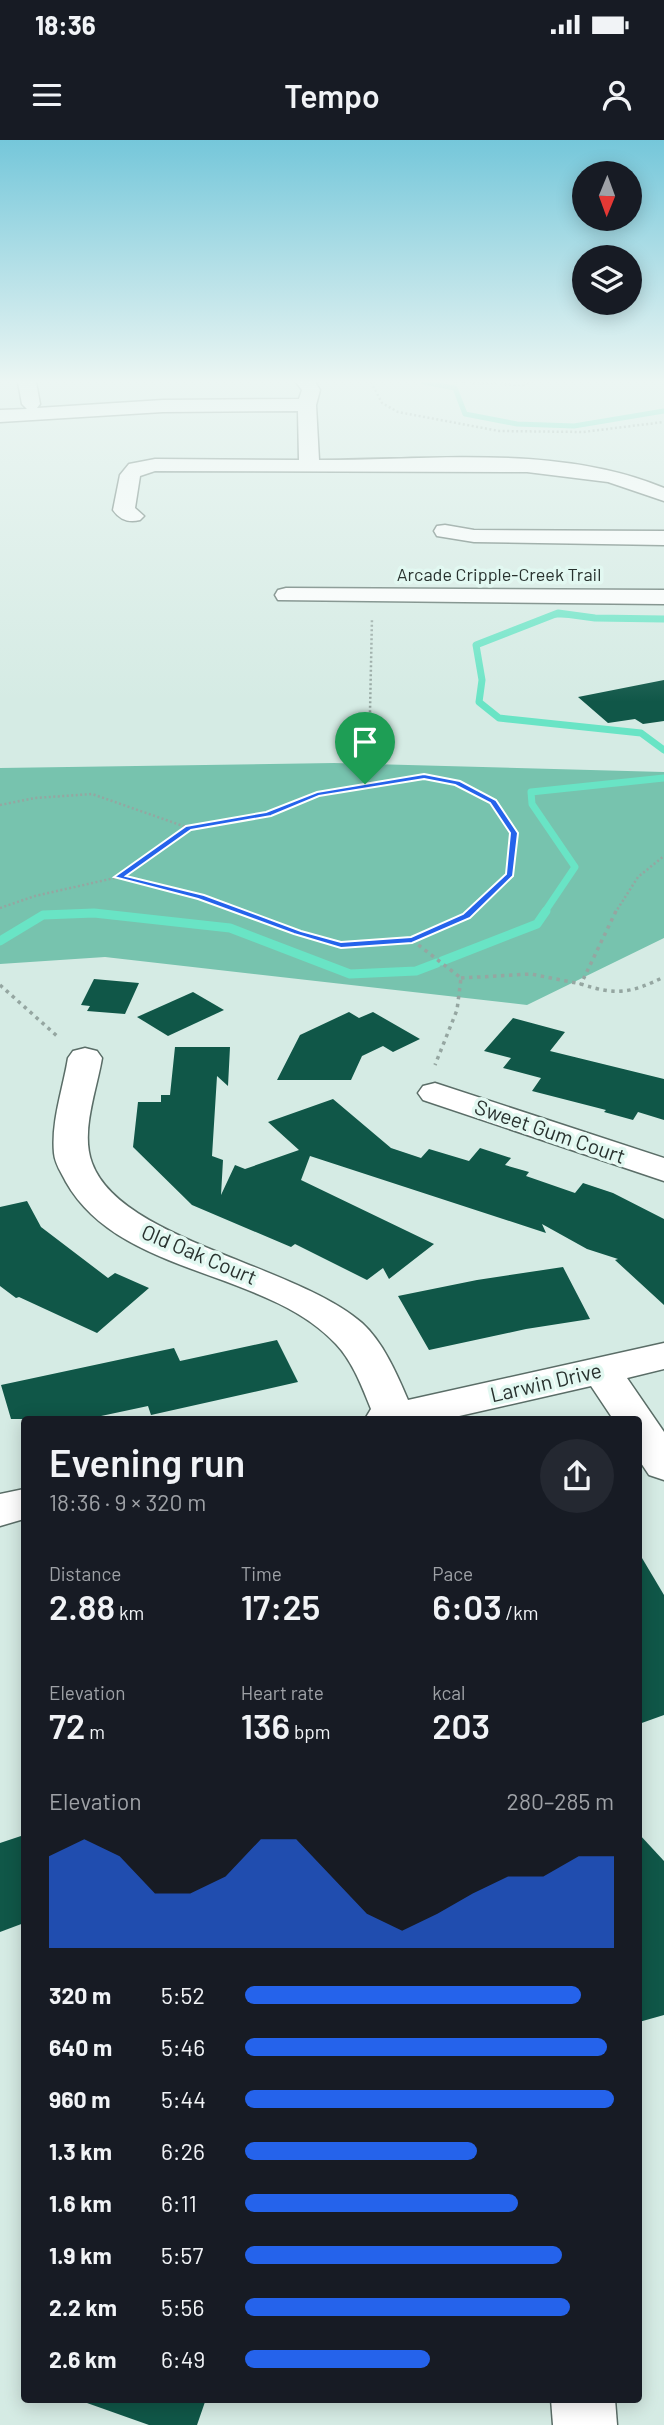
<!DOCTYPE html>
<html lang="en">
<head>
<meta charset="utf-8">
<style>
	:root { --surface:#171b24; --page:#242831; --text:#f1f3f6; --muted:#9ea1a6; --accent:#2563eb }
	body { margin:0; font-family:Barlow,sans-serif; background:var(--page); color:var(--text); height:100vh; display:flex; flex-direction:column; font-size:26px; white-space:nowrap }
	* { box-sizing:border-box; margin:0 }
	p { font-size:23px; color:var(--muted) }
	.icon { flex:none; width:38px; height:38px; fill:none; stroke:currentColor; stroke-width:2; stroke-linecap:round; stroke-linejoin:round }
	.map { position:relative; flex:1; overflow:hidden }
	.details { position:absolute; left:21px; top:1276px; width:621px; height:987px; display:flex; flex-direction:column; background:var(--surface); border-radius:7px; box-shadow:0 4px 18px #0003 }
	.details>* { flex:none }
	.needle { width:46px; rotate:181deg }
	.fabs { position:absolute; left:572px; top:21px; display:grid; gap:14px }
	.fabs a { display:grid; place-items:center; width:70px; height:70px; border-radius:50%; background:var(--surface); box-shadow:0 4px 18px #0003; font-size:35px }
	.pin { position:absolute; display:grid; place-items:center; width:60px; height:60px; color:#fff; margin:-72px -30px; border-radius:50% 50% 50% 0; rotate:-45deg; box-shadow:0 0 7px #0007 }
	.pin .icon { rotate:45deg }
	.round { display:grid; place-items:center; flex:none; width:74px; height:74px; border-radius:37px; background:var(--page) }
	.overview { display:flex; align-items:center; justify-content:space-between; height:119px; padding:0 28px }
	h1 { font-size:38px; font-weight:600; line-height:52px }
	.metrics { display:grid; grid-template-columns:repeat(3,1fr); gap:10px; height:119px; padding:7px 28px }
	.metrics div { display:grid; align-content:center }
	.metrics b { font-size:35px; font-weight:600 }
	.metrics small { font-size:19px; font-weight:400 }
	.metrics p { font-size:19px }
	.chart { height:196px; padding:14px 28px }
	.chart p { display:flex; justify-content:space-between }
	.chart svg { width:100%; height:126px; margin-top:7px; fill:var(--accent); opacity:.7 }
	ul { padding:0 28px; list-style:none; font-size:23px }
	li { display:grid; grid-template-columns:112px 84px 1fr; align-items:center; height:52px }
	li i { height:18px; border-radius:9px; background:var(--accent) }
	.status { display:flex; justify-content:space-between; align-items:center; height:49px; padding:0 35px; background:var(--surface); direction:ltr }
	.status svg { height:19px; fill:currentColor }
	header { display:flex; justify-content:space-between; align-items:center; height:91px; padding:0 28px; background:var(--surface); font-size:32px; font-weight:600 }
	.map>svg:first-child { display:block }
</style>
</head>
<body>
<div class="status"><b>18:36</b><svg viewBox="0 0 49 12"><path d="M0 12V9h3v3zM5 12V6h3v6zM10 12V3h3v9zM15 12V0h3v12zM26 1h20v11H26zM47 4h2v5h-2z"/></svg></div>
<header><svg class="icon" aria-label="menu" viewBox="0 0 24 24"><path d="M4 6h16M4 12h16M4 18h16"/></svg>Tempo<svg class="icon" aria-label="person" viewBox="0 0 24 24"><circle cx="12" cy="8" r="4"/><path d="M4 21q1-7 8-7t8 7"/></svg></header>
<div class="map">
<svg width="664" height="2285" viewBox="0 0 664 2285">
	<rect width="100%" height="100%" fill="#d5ebe4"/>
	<polygon fill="#77c3ae" points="334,623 664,632 664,798 527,865 105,817 0,824 0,628"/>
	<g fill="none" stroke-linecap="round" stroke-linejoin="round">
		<g stroke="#69e4c5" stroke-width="5">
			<polyline points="423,242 455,248 465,274 517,284 574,286 664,271"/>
			<polyline points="554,475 570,475"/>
		</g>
		<g stroke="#69e4c5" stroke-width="7">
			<polyline points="664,479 595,478 558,473 476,505 482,540 479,562 499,578 641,593 664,610"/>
			<polyline points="544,773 575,727 532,664 531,652 664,638"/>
		</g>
		<g stroke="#69e4c5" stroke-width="9">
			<polyline points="0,801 43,775 94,773 230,788 350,834 416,831 437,823"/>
			<polyline points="442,821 537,784 546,771"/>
		</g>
	</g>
	<g fill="#105748">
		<polygon points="664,540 664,581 643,584 635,579 608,583 578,557"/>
		<polygon points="94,839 139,843 125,874 87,871 90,866 81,865"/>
		<polygon points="193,852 224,870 168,896 137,877"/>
		<polygon points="349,872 359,878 373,872 420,899 393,912 383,906 362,916 351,940 277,940 300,895"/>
		<polygon points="513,878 565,892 550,911 664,939 664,980 638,972 633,980 604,972 606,970 532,951 541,938 503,928 511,918 484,911"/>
		<polygon points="175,907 230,907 228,946 217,936 212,1016 223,1020 221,1055 235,1025 245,1029 299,1010 268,982 333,959 391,1008 421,1018 429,1009 469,1021 480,1008 511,1018 505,1025 529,1032 526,1036 575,1053 583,1043 613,1053 664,1079 664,1165 615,1120 618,1119 587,1109 542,1084 546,1093 310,1016 301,1040 434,1104 389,1139 383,1128 367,1140 295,1104 291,1107 192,1065 133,1007 138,962 161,962 161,955 170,955"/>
		<polygon points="27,1061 41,1087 108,1138 115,1133 149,1148 97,1193 19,1157 16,1158 0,1146 0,1067"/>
		<polygon points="563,1127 590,1179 526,1189 429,1210 398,1156 477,1140"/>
		<polygon points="277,1200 298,1242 151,1275 148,1266 87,1279 11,1279 1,1245 174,1208 180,1221"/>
		<polygon points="639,1413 664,1455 664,1575 639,1584"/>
		<polygon points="639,1694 664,1721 664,1875 639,1882"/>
		<polygon points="24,1695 24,1783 0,1792 0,1703"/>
		<polygon points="88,2259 206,2259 197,2285 149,2285 87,2263"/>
	</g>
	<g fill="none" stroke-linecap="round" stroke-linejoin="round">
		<g stroke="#5a6d67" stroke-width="3">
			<g id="minor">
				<path d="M18,242H36L40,264L37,268L163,260L299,259L302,250L296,242H315L320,250L316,265L319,320C430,320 559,304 664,348V361L608,342L527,332L155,331L140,336L135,368L144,376L140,380C129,383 120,380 113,370L120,335L129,324L155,319L299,320L298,271L163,272L0,282V270L27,269L22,264Z"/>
				<polygon points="445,385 474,390 664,391 664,405 474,402 437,396 434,391 437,386"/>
				<polygon points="286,448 664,450 664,464 278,460 275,455 278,450"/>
				<path d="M85,908L97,911L102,918C97,949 80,992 92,1023C120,1100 296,1125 362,1183C383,1202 397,1234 408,1260L664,1203V1229L627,1238L664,1292V1340L649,1335L639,1320V1279H613L591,1246L446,1279H365L371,1269C362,1247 353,1222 336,1204C265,1128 120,1137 66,1042C61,1032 55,1024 54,1013C51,981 63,949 68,918L73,911Z"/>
				<polygon points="435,943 664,1018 664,1041 423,960 418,953 423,946"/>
				<polygon points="24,1349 24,1379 0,1386 0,1354"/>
				<polygon points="551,2259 615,2259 617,2285 553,2285"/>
			</g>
		</g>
		<g stroke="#95a6a1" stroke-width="2.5" stroke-dasharray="2 2.5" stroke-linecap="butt">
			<polyline points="371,242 382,263 398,272 499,291 583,292 664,282"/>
			<polyline points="455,242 523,245 531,242"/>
			<polyline points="365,644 369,618 372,478"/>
			<polyline points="0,665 35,658 92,654 189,688"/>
			<polyline points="119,737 201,757 243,773"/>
			<polyline points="119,737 189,688 268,674 317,654 424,636 458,643 493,661 514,693 510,734 469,773"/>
			<polyline points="0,768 35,756 119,737"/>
			<polyline points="615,773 638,737 664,716"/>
		</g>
		<g stroke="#95a6a1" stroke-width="3.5" stroke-dasharray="3.5 4.5" stroke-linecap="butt">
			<polyline points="238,771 297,793 341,805 412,800 466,776 471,771"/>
			<path d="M616,771L581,844C617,856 631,853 664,837"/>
			<polyline points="412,800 461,838 457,870 435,925"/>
			<polyline points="461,838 531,834 581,844"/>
			<polyline points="0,845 57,896"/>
		</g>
		<use href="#minor" fill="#fff" fill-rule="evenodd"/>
	</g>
	<linearGradient id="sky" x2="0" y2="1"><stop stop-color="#75c7da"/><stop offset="0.43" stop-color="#ecf6f3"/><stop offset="1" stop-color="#ecf6f3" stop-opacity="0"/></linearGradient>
	<rect width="664" height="562" fill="url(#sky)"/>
	<path fill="#2563eb" stroke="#fff" stroke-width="2" fill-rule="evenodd" d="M424,634L460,641L496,660L518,693L513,736L470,778L412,803L341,808L294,794L198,759L114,737L186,686L266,672L317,652ZM424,639L455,645L490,663L510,693L506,734L463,774L411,797L341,802L301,791L204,755L126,736L191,690L271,676L319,656Z"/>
	<g text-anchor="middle" stroke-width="7" stroke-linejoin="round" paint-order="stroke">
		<g font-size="18" fill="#28312e" stroke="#e2f8f1">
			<text x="499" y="441">Arcade Cripple-Creek Trail</text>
		</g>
		<g font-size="21" fill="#28312e" stroke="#e2f8f1">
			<text transform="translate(550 992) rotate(19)" y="7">Sweet Gum Court</text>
			<text transform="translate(199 1115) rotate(23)" y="7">Old Oak Court</text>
			<text transform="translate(546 1243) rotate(-13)" y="7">Larwin Drive</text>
		</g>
	</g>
</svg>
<div class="fabs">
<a><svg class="needle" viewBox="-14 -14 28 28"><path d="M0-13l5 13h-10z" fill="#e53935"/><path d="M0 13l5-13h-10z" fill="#9ea1a6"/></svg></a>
<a><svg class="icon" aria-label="layers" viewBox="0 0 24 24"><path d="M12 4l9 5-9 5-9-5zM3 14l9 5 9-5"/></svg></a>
</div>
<div class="pin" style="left:365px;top:644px;background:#1e9e55"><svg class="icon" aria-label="arrive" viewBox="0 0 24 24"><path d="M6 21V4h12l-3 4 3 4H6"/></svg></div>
<section class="details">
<div class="overview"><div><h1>Evening run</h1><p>18:36 · 9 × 320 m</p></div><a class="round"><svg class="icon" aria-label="share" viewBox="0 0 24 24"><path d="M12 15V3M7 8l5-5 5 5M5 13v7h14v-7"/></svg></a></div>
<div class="metrics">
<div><p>Distance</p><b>2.88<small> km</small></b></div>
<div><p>Time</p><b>17:25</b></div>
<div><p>Pace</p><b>6:03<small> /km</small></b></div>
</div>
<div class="metrics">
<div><p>Elevation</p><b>72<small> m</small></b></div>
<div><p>Heart rate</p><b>136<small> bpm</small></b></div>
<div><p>kcal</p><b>203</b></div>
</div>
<div class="chart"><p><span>Elevation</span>280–285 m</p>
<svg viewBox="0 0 160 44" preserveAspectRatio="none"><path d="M0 44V12L10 6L20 12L30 25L40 25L50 19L60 6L70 6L80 19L90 32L100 38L110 32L120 25L130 19L140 19L150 12L160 12V44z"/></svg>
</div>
<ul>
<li><b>320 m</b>5:52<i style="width:91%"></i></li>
<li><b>640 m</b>5:46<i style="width:98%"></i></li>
<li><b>960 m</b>5:44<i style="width:100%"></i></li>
<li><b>1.3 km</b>6:26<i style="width:63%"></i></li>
<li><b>1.6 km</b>6:11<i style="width:74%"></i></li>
<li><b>1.9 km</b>5:57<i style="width:86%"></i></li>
<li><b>2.2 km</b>5:56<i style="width:88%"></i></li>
<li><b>2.6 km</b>6:49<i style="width:50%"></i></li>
</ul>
</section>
</div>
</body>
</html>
